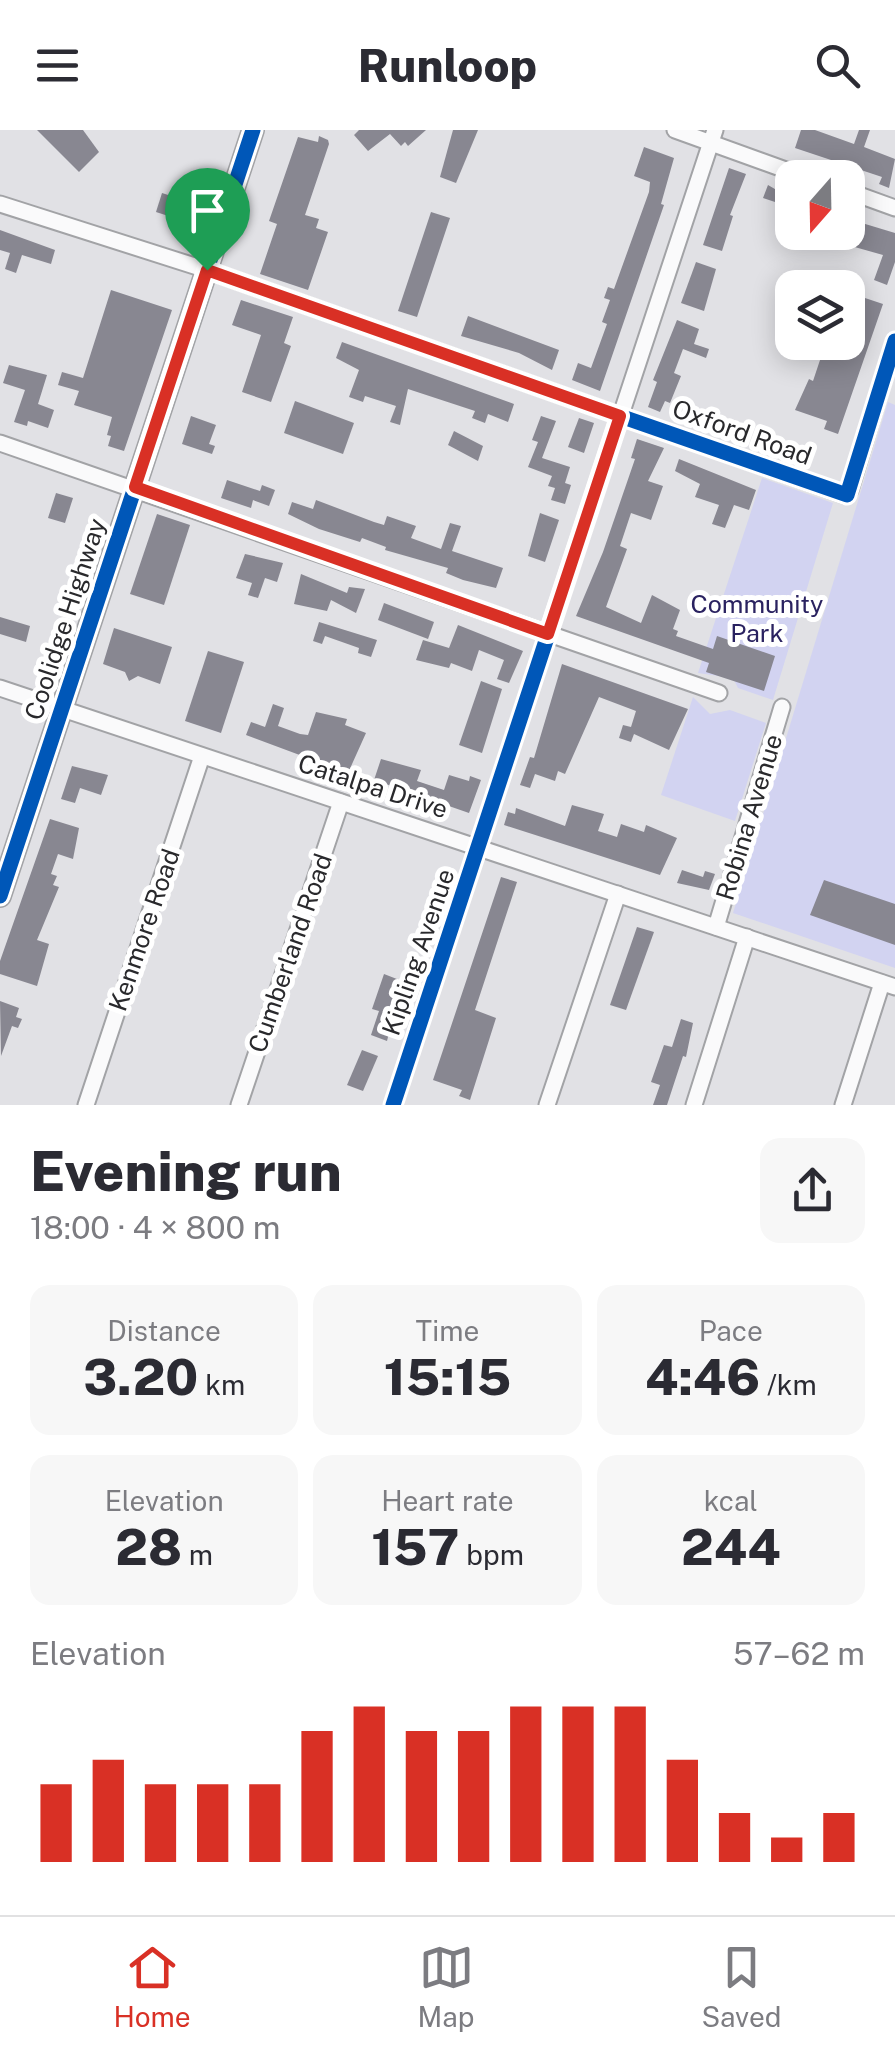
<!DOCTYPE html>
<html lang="en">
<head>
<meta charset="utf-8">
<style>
	:root { --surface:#fff; --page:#f7f7f7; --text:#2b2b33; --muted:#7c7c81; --line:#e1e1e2; --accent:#d93025 }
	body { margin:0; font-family:"Public Sans",sans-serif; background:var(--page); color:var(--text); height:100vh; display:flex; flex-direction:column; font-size:38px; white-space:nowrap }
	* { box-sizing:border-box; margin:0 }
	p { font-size:32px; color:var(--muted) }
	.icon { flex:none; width:55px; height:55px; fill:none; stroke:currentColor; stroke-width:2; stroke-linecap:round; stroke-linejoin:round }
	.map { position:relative; height:975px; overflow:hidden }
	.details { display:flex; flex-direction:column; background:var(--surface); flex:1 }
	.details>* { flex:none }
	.needle { width:65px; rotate:200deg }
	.fabs { position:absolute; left:775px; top:30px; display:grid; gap:20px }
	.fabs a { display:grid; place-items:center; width:90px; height:90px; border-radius:20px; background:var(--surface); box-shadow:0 5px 25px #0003; font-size:50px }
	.pin { position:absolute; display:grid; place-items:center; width:85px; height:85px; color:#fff; margin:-102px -42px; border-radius:50% 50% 50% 0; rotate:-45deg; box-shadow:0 0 10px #0007 }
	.pin .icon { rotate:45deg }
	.round { display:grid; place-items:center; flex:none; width:105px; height:105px; border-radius:20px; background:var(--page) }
	.head { display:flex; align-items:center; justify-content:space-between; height:170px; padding:0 30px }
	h1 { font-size:55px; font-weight:800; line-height:75px }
	.metrics { display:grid; grid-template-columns:repeat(3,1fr); gap:15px; height:170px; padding:10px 30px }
	.metrics div { display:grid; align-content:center; border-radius:20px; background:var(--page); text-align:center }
	.metrics b { font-size:50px; font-weight:800 }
	.metrics small { font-size:28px; font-weight:400 }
	.metrics p { font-size:28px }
	.chart { height:280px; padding:20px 30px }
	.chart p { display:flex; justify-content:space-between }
	.chart svg { width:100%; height:180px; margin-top:10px; stroke:var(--accent); stroke-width:6 }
	header { display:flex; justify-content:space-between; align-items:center; height:130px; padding:0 30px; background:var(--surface); font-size:45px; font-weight:800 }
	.menu { display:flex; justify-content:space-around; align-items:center; height:140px; border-top:2px solid var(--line); background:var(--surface); font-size:28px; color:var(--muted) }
	.menu a { display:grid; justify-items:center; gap:5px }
	.menu .on { color:var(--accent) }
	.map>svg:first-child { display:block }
</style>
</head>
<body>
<header><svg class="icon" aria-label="menu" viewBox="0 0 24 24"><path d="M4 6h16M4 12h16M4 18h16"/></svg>Runloop<svg class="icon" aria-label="search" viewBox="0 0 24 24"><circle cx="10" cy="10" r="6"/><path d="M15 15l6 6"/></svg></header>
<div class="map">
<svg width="895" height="975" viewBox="0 0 895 975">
	<rect width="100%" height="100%" fill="#e1e1e5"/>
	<g fill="#d2d3f1">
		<polygon points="888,272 895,275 895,838 733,783"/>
		<polygon points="762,348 833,373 773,570 738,558 733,548 698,543"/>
		<polygon points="693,567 710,584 730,580 766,593 735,691 661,665"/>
	</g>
	<g fill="#888791">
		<polygon points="37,0 83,0 99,22 79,42"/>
		<polygon points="359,0 426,0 408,16 405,12 401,16 390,4 368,21 354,5"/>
		<polygon points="453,0 478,0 456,53 440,47"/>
		<polygon points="801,0 815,0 854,14 859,0 870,0 864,17 895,29 889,58 879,54 882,47 795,18"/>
		<polygon points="319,6 328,10 329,14 305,85 319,89 316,98 328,102 308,160 260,144 277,94 269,91 298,7 318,12"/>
		<polygon points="644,17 674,28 661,74 664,75 600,261 572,250 578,233 591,238 607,194 602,192 610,170 604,168 608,157 614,159 649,62 650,52 634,46"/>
		<polygon points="729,38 746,44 730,85 733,86 722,121 703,115"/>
		<polygon points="768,55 792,69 792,91 777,86 781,74 763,68"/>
		<polygon points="162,63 199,75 193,94 156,82"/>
		<polygon points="431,82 450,88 417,187 398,181"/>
		<polygon points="852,90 895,103 895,132 887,155 874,150 883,125 844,114"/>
		<polygon points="0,100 55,120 51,134 22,125 16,143 5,139 10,123 0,120"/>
		<polygon points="696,132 716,139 704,181 681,173"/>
		<polygon points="111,160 172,180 124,321 108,316 111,306 107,305 112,287 74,275 79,261 58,255 62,242 83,248"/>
		<polygon points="859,166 883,174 838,304 824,299 827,291 795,280 809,249 813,251 826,212 848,212"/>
		<polygon points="241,170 293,187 284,213 291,216 271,272 242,262 261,205 232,195"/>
		<polygon points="468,186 559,220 552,240 519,223 461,206"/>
		<polygon points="677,190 699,199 694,214 709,219 706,228 683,219 674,243 681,246 670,273 665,271 660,282 648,277 657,252 653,250"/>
		<polygon points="342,212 514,274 508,292 488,284 485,293 472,288 475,281 408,259 400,295 390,292 396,276 365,266 363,272 349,267 359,240 336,228"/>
		<polygon points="9,235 47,245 38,274 54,280 48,298 28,291 27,296 14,292 25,260 3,253"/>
		<polygon points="295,271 354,293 343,324 284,303"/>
		<polygon points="191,286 216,295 209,314 215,316 212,324 182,314"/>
		<polygon points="541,286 556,291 542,328 570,337 565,353 571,355 565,374 551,370 555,358 548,356 552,346 528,337 538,312 532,310"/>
		<polygon points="579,288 594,293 584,323 568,317"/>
		<polygon points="454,301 483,316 478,331 448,315"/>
		<polygon points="637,309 664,318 648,351 663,356 651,390 631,383 620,416 627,419 606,477 641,493 652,465 680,480 673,499 678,501 676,506 713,519 717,506 775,526 764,561 706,542 709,533 576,486 603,422 635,329 631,328"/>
		<polygon points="679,329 756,360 749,380 734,375 725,398 712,394 719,375 695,367 700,354 675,341"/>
		<polygon points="227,350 260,361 262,355 275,360 269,376 253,370 251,378 221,368"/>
		<polygon points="56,363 73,368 65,393 48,388"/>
		<polygon points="316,370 374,392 384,395 387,386 416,396 411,408 441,419 450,393 461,396 452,421 503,438 496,458 463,450 446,443 448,438 385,420 386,417 362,408 360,412 319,399 288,384 292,372 313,379"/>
		<polygon points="540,383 559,390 545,432 528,426"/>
		<polygon points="157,384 190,395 164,475 130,464"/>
		<polygon points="245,424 283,433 277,452 265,448 258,468 248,465 252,453 236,448"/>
		<polygon points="301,444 347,463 349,457 365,459 356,483 331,470 327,481 294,474"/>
		<polygon points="384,473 434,492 428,509 378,490"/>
		<polygon points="0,487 30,496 26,512 0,504"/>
		<polygon points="319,492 377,510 371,527 358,523 359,518 325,506 322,514 313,511"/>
		<polygon points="458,495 523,521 509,553 497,549 504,530 479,520 472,541 451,533 449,538 416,530 423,510 449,518"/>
		<polygon points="114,498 172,517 160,554 138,546 129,551 125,542 103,534"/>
		<polygon points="208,521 244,532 221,603 185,591"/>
		<polygon points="562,534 688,579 669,620 634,604 631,612 619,608 623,595 631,597 636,581 599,567 565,644 558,641 555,651 535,644 530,658 520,655 530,627 534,628"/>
		<polygon points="481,551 502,559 482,623 459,615"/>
		<polygon points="273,574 284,578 278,596 300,604 308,605 316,582 347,589 345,595 366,603 348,643 246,605 251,592 265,597"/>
		<polygon points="381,629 421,640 417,651 444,660 449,645 469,651 470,646 481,650 469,683 374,650"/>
		<polygon points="72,636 108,645 101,665 80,658 75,673 61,669"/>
		<polygon points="572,675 604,684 598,701 617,707 621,694 644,702 646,695 677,708 660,745 504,695 508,682 515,684 516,678 565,696"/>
		<polygon points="50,689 79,698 73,729 58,724 51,744 57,746 53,755 59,757 37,810 49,814 37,856 0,844 0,831"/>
		<polygon points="682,740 703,747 705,741 715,744 709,760 677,753"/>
		<polygon points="501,747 517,752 475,880 496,888 470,970 459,966 462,960 433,950"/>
		<polygon points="824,750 895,774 895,815 810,785"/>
		<polygon points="637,797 654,802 626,880 610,875"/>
		<polygon points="384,844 402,851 387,911 371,905 379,881 372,879"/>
		<polygon points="0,871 19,878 16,887 22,889 18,898 12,896 1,926"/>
		<polygon points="681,889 693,893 686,927 683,926 667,975 653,975 660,955 651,952 664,915 672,917"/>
		<polygon points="362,920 378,926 363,961 347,955"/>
	</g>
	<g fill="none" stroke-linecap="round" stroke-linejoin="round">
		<g stroke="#a2a3a6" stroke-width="19">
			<g id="minor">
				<polyline points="675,0 808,48"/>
				<polyline points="848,61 895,78"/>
				<polyline points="0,74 207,140 844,365 850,360 895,211"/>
				<polyline points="0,313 719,563"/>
				<polyline points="0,558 895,857"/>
				<polyline points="716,797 782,577"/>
				<polyline points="86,975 202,626"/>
				<polyline points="239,975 341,672"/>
				<polyline points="393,975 715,0"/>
				<polyline points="547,975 618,764"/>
				<polyline points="694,975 747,807"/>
				<polyline points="843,975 882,853"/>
			</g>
		</g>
		<g stroke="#a2a3a6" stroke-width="24">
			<polyline id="major" points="0,766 253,0"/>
		</g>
		<use href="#minor" stroke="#fafafb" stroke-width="15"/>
		<use href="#major" stroke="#fafafb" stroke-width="20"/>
		<g stroke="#fff" stroke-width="21">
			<g id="cycleway">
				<polyline points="0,766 253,0"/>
				<polyline points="393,975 620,286 847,365 895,211"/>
			</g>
		</g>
		<use href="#cycleway" stroke="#0057b8" stroke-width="15"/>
	</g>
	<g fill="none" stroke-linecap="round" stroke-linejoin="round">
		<g stroke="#fff" stroke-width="20">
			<polygon id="route" points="207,140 620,286 548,504 135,357"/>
		</g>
		<use href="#route" stroke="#d93025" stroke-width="12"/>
	</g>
	<g text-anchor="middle" stroke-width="10" stroke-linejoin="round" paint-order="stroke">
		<g font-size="25" fill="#29292c" stroke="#fff">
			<text transform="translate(742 302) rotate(20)" y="9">Oxford Road</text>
			<text transform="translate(65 489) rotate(-72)" y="9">Coolidge Highway</text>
			<text transform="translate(373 656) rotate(18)" y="9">Catalpa Drive</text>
			<text transform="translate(749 687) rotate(-73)" y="9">Robina Avenue</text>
			<text transform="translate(144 800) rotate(-71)" y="9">Kenmore Road</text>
			<text transform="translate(418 822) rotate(-71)" y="9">Kipling Avenue</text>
			<text transform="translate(290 823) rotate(-71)" y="9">Cumberland Road</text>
		</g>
		<g font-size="25" fill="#2a2260" stroke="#fff">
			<text x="757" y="483">Community<tspan x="757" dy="29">Park</tspan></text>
		</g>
	</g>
</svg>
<div class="fabs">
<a><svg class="needle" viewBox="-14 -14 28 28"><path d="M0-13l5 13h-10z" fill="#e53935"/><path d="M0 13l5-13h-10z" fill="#7c7c81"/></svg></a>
<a><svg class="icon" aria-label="layers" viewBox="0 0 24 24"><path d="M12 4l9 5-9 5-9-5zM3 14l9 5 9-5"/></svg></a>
</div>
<div class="pin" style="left:207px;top:140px;background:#1e9e55"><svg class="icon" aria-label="arrive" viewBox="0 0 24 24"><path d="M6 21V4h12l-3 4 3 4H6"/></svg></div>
</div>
<section class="details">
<div class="head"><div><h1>Evening run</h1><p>18:00 · 4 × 800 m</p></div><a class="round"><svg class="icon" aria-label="share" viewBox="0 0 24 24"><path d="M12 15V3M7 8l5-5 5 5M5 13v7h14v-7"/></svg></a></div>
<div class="metrics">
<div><p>Distance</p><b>3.20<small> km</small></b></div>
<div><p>Time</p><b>15:15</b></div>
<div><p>Pace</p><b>4:46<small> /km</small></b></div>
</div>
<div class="metrics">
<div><p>Elevation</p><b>28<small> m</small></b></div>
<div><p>Heart rate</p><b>157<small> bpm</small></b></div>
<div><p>kcal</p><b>244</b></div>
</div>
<div class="chart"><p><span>Elevation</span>57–62 m</p>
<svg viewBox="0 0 160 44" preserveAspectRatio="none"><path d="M5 44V25M15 44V19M25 44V25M35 44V25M45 44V25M55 44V12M65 44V6M75 44V12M85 44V12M95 44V6M105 44V6M115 44V6M125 44V19M135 44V32M145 44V38M155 44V32"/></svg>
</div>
</section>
<nav class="menu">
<a class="on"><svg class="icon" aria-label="home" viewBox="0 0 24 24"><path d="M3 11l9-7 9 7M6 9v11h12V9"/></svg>Home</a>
<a><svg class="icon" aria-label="map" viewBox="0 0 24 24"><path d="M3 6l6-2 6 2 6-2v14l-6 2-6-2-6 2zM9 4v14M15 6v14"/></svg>Map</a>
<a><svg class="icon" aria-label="saved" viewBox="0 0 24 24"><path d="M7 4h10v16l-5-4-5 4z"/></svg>Saved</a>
</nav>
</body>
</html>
